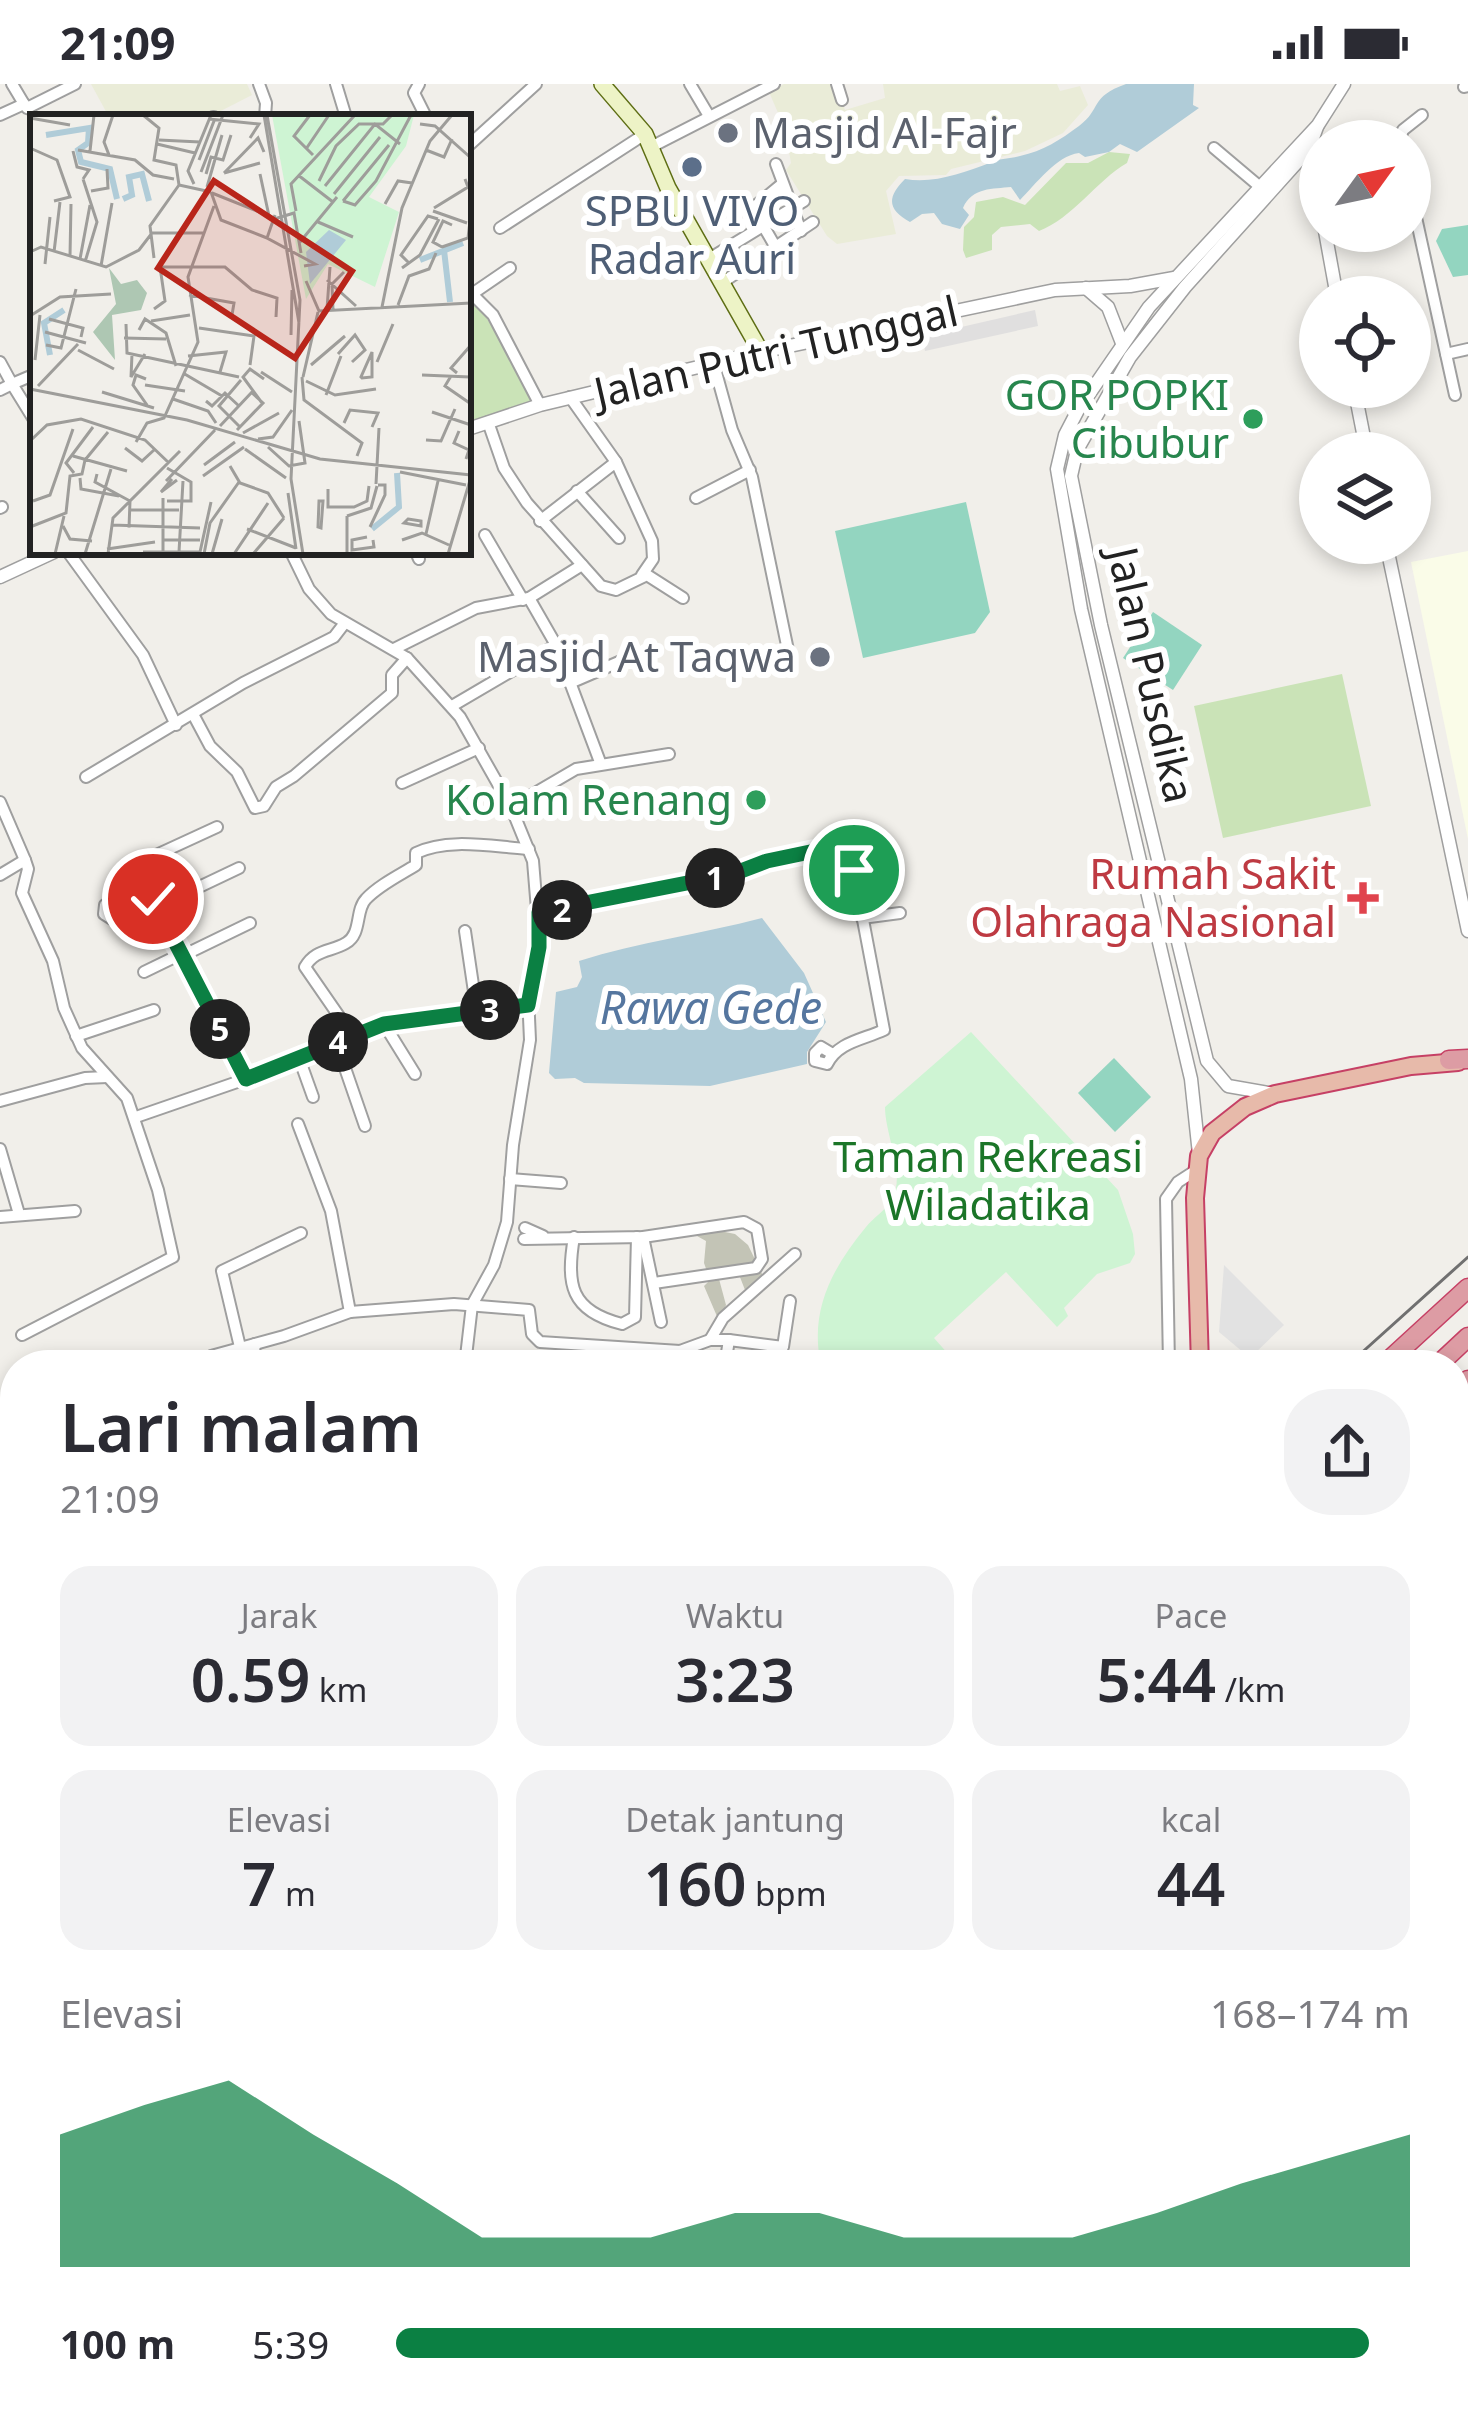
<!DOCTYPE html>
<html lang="id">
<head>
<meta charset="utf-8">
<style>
	:root { --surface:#fff; --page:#f2f2f3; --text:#2b2b33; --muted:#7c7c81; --accent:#0b8043 }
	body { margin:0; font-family:"Noto Sans",sans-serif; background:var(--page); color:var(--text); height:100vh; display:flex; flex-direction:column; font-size:45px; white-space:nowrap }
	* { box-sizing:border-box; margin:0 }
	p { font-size:39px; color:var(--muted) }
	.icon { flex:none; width:66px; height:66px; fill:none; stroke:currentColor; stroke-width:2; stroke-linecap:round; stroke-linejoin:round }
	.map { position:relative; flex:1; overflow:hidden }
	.side { position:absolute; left:0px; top:1266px; width:1470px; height:1062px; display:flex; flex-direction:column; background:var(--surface); border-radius:48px 48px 0 0; box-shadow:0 6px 18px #0003 }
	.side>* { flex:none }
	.needle { width:78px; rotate:57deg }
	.tools { position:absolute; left:1299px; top:36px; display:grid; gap:24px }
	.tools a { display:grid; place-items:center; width:132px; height:132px; border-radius:50%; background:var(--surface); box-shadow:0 6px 18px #0003; font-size:60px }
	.pin { position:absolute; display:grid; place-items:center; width:102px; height:102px; color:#fff; margin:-51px; border:6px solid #fff; border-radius:50%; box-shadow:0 3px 12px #0007 }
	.km { position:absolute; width:60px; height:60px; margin:-30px; border-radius:50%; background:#222; color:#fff; font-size:33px; line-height:60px; text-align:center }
	.round { display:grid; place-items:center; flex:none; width:126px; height:126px; border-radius:48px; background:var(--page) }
	.summary { display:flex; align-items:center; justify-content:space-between; height:204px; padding:0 60px }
	h1 { font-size:66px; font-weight:600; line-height:90px }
	.stats { display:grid; grid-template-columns:repeat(3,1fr); gap:18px; height:204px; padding:12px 60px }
	.stats div { display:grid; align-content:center; border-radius:30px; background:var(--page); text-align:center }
	.stats b { font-size:60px; font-weight:600 }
	.stats small { font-size:33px; font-weight:400 }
	.stats p { font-size:33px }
	.chart { height:336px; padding:24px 60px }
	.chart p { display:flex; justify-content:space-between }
	.chart svg { width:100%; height:216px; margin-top:12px; fill:var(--accent); opacity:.7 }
	ul { padding:0 60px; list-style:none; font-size:39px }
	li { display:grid; grid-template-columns:192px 144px 1fr; align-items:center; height:90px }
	li i { height:30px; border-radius:15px; background:var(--accent) }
	.status { display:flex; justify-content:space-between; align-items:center; height:84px; padding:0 60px; background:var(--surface); direction:ltr }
	.status svg { height:33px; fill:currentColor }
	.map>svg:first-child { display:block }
</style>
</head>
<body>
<div class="status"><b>21:09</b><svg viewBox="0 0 49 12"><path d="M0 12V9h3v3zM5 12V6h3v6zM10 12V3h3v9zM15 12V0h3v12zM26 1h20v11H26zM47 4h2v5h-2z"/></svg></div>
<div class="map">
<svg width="1468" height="2328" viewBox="0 0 1468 2328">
	<rect width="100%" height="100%" fill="#f1efea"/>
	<polygon fill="#e0dfdf" points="1035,226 1038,242 925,267 922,252"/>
	<g fill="#efdedc">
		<polygon points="290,2313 424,2313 417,2328 329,2328 278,2320"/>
		<polygon points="569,2313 740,2313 750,2328 574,2328"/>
	</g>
	<polygon fill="#fafce8" points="1468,467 1468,755 1411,478"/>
	<polygon fill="#c3c4b6" points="700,1143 735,1150 748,1161 764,1194 745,1206 738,1188 719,1195 726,1221 719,1237 704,1202 710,1196 704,1179 706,1157 697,1152"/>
	<g fill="#eaecd8">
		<polygon points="91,0 247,0 252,11 209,33 109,33"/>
		<polygon points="784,0 835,0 845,26 885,14 883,0 1057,0 1060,7 1080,2 1088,21 1063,49 1025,67 951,85 946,91 899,92 886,107 896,150 837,160 827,152 786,86 791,79 785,45 769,8"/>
	</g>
	<g fill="#cae3b7">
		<path d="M1109,68L1130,70L1127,79C1096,97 1073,134 1039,147L1030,140L1001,143L992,151V166L966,174L963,166L964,143L974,133L976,118L1003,113L1025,121L1066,79H1088Z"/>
		<polygon points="472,209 535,316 468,339 468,211"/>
		<polygon points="1342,590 1371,722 1223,754 1194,622"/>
	</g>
	<g fill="#cef4d3">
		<path d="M971,948L1118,1106L1133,1150L1135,1170L1130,1179L1097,1190L1064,1224L1068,1232L1057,1243L1006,1188L934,1254L958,1281H821C809,1227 832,1184 866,1143C873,1134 887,1125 892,1115C906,1091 885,1051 885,1023Z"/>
		<polygon points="1468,1458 1468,2328 1396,2328 1394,2313 1455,2313 1455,1469"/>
	</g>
	<g fill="#93d5c0">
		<polygon points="1468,141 1468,191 1453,193 1436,157 1442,145"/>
		<polygon points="966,418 990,528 975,549 863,574 835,447"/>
		<polygon points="1153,528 1202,561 1173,606 1123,574"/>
		<polygon points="1114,974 1151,1013 1115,1048 1078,1009"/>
	</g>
	<polygon fill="#e2e2e2" points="1224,1181 1284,1241 1250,1274 1219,1248"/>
	<g fill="#b0ccd8">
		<path d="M1126,0H1194L1193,21L1199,24L1137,68L1120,60L1109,68L1085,73L1079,69C1056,72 1036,100 1020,116L1011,103C993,105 972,103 963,124L969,131L960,145L942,140L934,129L922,130L910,138C888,126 886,114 905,95C934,100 963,89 992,78C1001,74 1011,75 1020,72C1043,67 1060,56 1079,42C1102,25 1089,13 1126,0Z"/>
		<path d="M762,834L804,889L826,938L807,968V980L710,1002L584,999L575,994L555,995L549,989L556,908L577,903L582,893L579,877C639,858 701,850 762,834Z"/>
		<polygon points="1455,1637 1468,1640 1468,1987 1455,1986"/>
	</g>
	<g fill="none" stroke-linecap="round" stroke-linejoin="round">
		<g stroke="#9f9f9f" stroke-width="14">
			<g id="minor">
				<polyline points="12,0 24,20"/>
				<polyline points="259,0 266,19 265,33"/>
				<polyline points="336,0 346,33"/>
				<polyline points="419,0 414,9 426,33"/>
				<polyline points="690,0 709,32"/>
				<polyline points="837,0 842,16"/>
				<polyline points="1464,3 1468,2"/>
				<polyline points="0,31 24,20 27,24 75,0"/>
				<polyline points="213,33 214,33"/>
				<polyline points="1399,57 1403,46 1422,31"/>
				<polyline points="468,62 536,0"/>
				<polyline points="651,63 774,0"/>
				<polyline points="1214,64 1259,102"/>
				<polyline points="776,80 801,147"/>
				<polyline points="1410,106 1455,311"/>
				<polyline points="500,144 645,50"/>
				<polyline points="775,162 753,124 782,100"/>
				<polyline points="709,175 804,117"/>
				<polyline points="723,198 813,138"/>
				<polyline points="468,206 493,231 540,321"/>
				<polyline points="472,210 510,184"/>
				<polyline points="1446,270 1468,265"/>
				<polyline points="0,278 12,300 0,306"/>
				<polyline points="714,281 732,346 752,393 789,571"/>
				<polyline points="33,291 12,300 33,334"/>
				<polyline points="570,313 616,378 652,457 653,475 642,491"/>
				<polyline points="488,338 504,384 527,419 601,502 616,506 647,491 683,514"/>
				<polyline points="577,407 619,454"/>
				<polyline points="696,414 750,386"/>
				<polyline points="0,424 2,423"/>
				<polyline points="540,437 616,378"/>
				<polyline points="485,451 523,516"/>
				<polyline points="68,468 143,571 176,641"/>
				<polyline points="291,468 309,505 331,530 407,574 460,633 511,723 533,777 540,863 528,911 530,956 513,1061 507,1138 494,1181 472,1221 465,1281"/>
				<polyline points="416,468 419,475"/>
				<polyline points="529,514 556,561 600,678"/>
				<polyline points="394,565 476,524 529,514 582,481"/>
				<polyline points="570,599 628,574"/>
				<polyline points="452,622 556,561"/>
				<polyline points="194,632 210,662 237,688 255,724 264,722 276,703 294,692 392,609 392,591 407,574"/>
				<polyline points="86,693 243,599 334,553 344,540"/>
				<polyline points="402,699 479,664"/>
				<polyline points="0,718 25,776 28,785 22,809 53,877 64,924 82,964 127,1014 158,1106 173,1173 22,1251"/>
				<polyline points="511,723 576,685 669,670"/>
				<polyline points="217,743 141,778 138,787 246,995"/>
				<polyline points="0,791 25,776"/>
				<polyline points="145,800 105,821 104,830 112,835 153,815"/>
				<polyline points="157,823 239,784"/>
				<path d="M539,828L733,790L767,777L840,764L852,778L884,946C862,956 838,958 827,980L815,977V969L821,963L831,969"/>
				<polyline points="862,834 900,829"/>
				<polyline points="465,847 477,928"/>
				<polyline points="182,872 250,839"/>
				<polyline points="144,888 181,870"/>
				<polyline points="384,940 415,990"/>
				<path d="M352,951L305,883C315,865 331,868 346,859C362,850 355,826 366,815C379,801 400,791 416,781V769C449,753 493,763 529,765"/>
				<polyline points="76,952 154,926"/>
				<polyline points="336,958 365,1042"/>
				<polyline points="299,974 313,1013"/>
				<polyline points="0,1017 85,994 107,993"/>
				<polyline points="136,1033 246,995 384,940 528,921"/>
				<polyline points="298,1040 331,1127 350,1228"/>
				<polyline points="0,1065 19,1130"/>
				<polyline points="510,1095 561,1099"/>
				<polyline points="0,1133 75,1127"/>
				<polyline points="525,1144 543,1152"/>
				<path d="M574,1153C566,1200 570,1227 622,1240L635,1233L637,1153"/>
				<polyline points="643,1153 661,1238"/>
				<polyline points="524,1155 643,1153 744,1138 757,1145 762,1175 756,1184 654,1199"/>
				<polyline points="710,1256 723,1234 795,1170"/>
				<polyline points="240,1263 222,1187 301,1149"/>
				<polyline points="211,1272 284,1252 350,1228 454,1220 529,1226 532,1250 540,1258 680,1267 710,1256 729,1256 783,1263 790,1217"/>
				<polyline points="230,1279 230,1281"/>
				<polyline points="247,1281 253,1275 255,1260"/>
				<polyline points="725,1281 729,1256"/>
				<polyline points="1169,1281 1166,1115 1178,1098 1198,1085"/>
				<polyline points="0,1363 15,1361"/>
				<polyline points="0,1410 15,1408"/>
				<polyline points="1455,1500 1468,1501"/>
				<polyline points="0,1643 15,1637"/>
				<polyline points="7,1697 15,1718"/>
				<polyline points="4,1784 15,1779"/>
				<polyline points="0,1838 15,1836"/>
				<polyline points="0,2024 15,2027"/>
				<polyline points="0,2205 15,2201"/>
				<polyline points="0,2285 15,2278"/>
				<polyline points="494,2313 541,2318 556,2313"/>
				<polyline points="1081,2313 1092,2328"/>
				<polyline points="1297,2313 1376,2325"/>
				<polyline points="430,2328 434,2313"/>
				<polyline points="815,2328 835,2313"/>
				<polyline points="973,2328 993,2313"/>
				<polyline points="1111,2328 1130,2313"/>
				<polyline points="1137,2328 1140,2313"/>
			</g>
		</g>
		<g stroke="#9f9f9f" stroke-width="15">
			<g id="tertiary">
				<polyline points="1309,65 1320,121"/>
				<polyline points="1325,147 1337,213"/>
				<polyline points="1086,204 1108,223 1122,259"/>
				<polyline points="1354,303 1367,369"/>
				<polyline points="468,345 540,321 761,268 1055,206 1130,202 1174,194"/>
				<polyline points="1386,459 1468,847"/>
				<polyline points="0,493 54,468"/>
				<polyline points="1274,1010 1228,1002 1207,977 1101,541 1071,392 1077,366 1130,273 1185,203 1309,65 1317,43"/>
				<polyline points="1199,1070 1191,995 1081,525 1057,385 1065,351 1078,326 1149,223 1318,41 1344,0"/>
			</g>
		</g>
		<g stroke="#5e6e14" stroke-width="18">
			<polyline id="secondary" points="602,0 645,50 668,104 761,268"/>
		</g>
		<g stroke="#c64065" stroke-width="20">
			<g id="trunk">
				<polyline points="1200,1281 1195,1114 1199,1072 1212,1049 1245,1023 1275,1010 1411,982 1458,978"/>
				<polyline points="1468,1453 1468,1481"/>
				<polyline points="759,2313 769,2328"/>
				<polyline points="783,2313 793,2328"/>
			</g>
		</g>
		<g stroke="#c64065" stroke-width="21">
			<g id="motorway">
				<polyline points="1449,976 1468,975"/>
				<polyline points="1384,1281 1468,1204"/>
				<polyline points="1438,1281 1468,1253"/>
				<polyline points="1455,1308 1468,1296"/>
				<polyline points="1455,1354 1468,1339"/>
				<polyline points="107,2328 134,2313"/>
				<polyline points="174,2328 201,2313"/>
			</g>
		</g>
		<use href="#minor" stroke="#fff" stroke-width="10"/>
		<use href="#tertiary" stroke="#fff" stroke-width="12"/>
		<use href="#secondary" stroke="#edf3c6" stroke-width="15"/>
		<use href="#trunk" stroke="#e7baaa" stroke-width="16"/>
		<use href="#motorway" stroke="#dd9ca4" stroke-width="18"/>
		<polyline stroke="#707070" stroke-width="3" points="1348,1281 1468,1173"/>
	</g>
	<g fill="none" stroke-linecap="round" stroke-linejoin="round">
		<g stroke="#fff" stroke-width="24">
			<polyline id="route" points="153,815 246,995 384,940 528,921 539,863 539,828 733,790 767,777 834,763 850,771 854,786"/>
		</g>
		<use href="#route" stroke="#0b8043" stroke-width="15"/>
	</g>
	<g fill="#6b7280" stroke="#fff" stroke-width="4.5">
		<circle cx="728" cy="49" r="12"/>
		<circle cx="820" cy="573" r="12"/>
	</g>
	<circle fill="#5c6f8a" stroke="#fff" stroke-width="4.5" cx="692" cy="83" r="12"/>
	<g fill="#2e9e5b" stroke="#fff" stroke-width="4.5">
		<circle cx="1253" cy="335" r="12"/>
		<circle cx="756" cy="716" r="12"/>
	</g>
	<path fill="#e0444e" stroke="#fff" stroke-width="4.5" d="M1357 796h12v12h12v12h-12v12h-12v-12h-12v-12h12z"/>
	<g text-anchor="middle" stroke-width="12" stroke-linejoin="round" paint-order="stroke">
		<g font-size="42" fill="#5b616d" stroke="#fff" text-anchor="start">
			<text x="752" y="64">Masjid Al-Fajr</text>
			<text x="796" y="588" text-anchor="end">Masjid At Taqwa</text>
		</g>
		<g font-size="42" fill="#4e5e75" stroke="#fff">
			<text x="692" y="142">SPBU VIVO<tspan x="692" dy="48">Radar Auri</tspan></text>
		</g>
		<g font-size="42" fill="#222" stroke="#fff">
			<text transform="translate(776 268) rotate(-13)" y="15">Jalan Putri Tunggal</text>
			<text transform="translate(1151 591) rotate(77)" y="15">Jalan Pusdika</text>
		</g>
		<g font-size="42" fill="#27864d" stroke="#fff" text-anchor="end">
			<text x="1229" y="326">GOR POPKI<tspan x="1229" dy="48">Cibubur</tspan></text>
			<text x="732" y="731">Kolam Renang</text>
		</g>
		<g font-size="42" fill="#be3a42" stroke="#fff" text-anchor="end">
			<text x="1336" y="805">Rumah Sakit<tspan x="1336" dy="48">Olahraga Nasional</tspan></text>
		</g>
		<g font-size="42" fill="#1b7528" stroke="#fff">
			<text x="988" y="1088">Taman Rekreasi<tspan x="988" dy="48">Wiladatika</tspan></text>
		</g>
		<g font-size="45" font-style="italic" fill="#55769f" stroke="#fff">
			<text x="711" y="940">Rawa Gede</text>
		</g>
	</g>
	<g transform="translate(30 30)">
		<rect width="441" height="441" fill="#f1efea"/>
		<path d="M79,154L91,170L107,166L117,179L111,196L82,201L85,246L63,218L86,190Z" fill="#aec7b3"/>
		<path d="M242,1H384L376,32L339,83L369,98L345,173L298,150L276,185Z" fill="#cef4d3"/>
		<path d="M299,116L316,126L280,170L276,138Z" fill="#b0ccd8"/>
		<path fill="none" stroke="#b0ccd8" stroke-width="6" d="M16,21L59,14L58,29L48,36L51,48L80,55L87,85M93,85L102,81L99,63L112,60L119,87M414,136L420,188M390,146L433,129M20,241L14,209L34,196M342,415L369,393L367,359"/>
		<path fill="none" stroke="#9e9d9a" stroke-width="3" d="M113,1L129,14L124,46L146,51L149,71L181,78M234,1L269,209M237,1L270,186L261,365L273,440M280,1L264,22L283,41M0,4L40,11M179,5L229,10L220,24M390,10L405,12L441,44M129,26L170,28M127,30L165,39M0,34L27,46L40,83L24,87M276,35L299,1M48,36L105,46L123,61L144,65M396,36L414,43L422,25M43,37L47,53L59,56L53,65M60,37L64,1M79,41L74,28L83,1M169,46L184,7M171,58L193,1M194,59L228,24L234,38M194,59L230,49M176,60L181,43L193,46L201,21M230,60L239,102M268,61L303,88M53,65L67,108L55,148M289,67L306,32L329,10H353L362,1M164,70L158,57L181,1M295,72L345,10L370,30M177,73L192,21M61,77L78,74L77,55M181,78L191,106L237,124M182,79L242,103M304,80L350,23M313,87L325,91L346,67L381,1M313,87L359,31M355,90L368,67L382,69M404,94L438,73L435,65M266,97L261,70L325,1M403,97L437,109M245,101L237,124L285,150L274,152M241,106L264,99L271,139M288,108L323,123M270,128L307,83M412,133L438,124L441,99M412,133L403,128L413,107L422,111M0,138L11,133L76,153L109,136L122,119H173M24,138L30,88M40,142L41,90M124,144L120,112L149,71M50,145L60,91M379,149L371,141L398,102L408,105M15,150L20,103M71,152L82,89M130,153H195L222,176L247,184L246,203M372,154L390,141L409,105M297,166L326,192M276,167L289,197L441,189M159,181L204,189L202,201M368,191L379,162L399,155L406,139M352,193L372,94L400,27L422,1M124,195L135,187L130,153M297,195L300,153M303,196L302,170L314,158M0,202L30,183L81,180M19,205L53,214L51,223M121,207L160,201M96,210L97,239L209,263M169,214L224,222L220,251M109,216L115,205L136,219L146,252M15,218L56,229M261,221L262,176M94,224L136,225M16,231L31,234L46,175M48,236L84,255M342,238V263L332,264L331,263ZM102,240L101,263L115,240M308,240L325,221L335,236L322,248M158,242L196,238L190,258M5,246L10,201M347,248L363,210M281,251L315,222M421,254L427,259L421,254L441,231M231,258L262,278M153,259L192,282M392,261L440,263M421,262L415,272L441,290M272,263L274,286L332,329L327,342M273,263L288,198M116,265L106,261L103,271L117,291M276,267L305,281L346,275M115,271L155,277M8,272L48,230M0,275L157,306L290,345L441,361M72,278L124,294M296,281L311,242M143,285L178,297L186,309M176,287L182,292L195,279L209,292M232,289L213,263L220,255L234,265M402,298L441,311M314,309L320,296L348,299L342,313M190,312L222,278M210,313L189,292L211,266M207,316L233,289L221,278M429,317L424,329L439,336L436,345M213,319L249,299M228,325L243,323L262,296M396,326L411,327L425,295M0,327L17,311L51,305L115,326L139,349M106,328L117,309L134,304L168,228L158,163L184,92M238,333L259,352L275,349L269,307M95,334L112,347L124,336M215,335L256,364M43,342L97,357M55,346L78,318M174,351L205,328M200,352L210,369L238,379L254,404M137,354L161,368V387H137M370,358L436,371M44,359L36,349L63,313M67,360L65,368L100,387L99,414M173,362L214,333M50,364L51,375L89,382M142,365L131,378L147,366M136,367L185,316M346,370L349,314M298,375V393H324L337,387L339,372M258,379L266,435M3,387L20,381L43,315M289,387H293L291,414L288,413ZM100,396H149M317,402L341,394L347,372M317,402V440M378,405L391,407V412L374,409ZM82,411L170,414M33,412L40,425L62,427M0,413L36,399L40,362L52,360L55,346M340,413L355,381V371H348M217,415L266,434M396,420L408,367M337,423L322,426V436L344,433L343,426M132,426H170M372,426L392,419L419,431M77,435L125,428M113,438H170M133,438V384M149,438L153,367M170,438L181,388M25,440L34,402M55,440L81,355M78,440L83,404L150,337M174,440L180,409L209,368M182,440L192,405M204,440L238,389M223,440L254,404M418,440L441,363"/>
		<path fill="#b9251a" fill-opacity="0.15" stroke="#b9251a" stroke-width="6" d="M184,67L322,157L265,244L128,154Z"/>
		<rect width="441" height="441" fill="none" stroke="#222" stroke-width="6"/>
	</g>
</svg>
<div class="tools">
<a><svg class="needle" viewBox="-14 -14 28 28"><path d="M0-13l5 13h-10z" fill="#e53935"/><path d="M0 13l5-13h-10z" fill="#7c7c81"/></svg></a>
<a><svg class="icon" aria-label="locate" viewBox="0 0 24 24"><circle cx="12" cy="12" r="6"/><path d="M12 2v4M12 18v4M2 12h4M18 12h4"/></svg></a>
<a><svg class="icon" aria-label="layers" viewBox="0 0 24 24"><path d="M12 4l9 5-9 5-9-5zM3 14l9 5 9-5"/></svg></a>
</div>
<div class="pin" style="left:854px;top:786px;background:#1e9e55"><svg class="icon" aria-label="arrive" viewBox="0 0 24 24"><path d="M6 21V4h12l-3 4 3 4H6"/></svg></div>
<div class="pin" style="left:153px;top:815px;background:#d93025"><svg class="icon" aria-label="check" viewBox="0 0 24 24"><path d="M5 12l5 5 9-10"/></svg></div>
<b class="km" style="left:715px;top:794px">1</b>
<b class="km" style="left:562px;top:826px">2</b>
<b class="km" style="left:490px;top:926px">3</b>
<b class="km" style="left:338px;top:958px">4</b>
<b class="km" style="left:220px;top:945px">5</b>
<section class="side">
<div class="summary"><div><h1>Lari malam</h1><p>21:09</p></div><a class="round"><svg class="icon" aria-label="share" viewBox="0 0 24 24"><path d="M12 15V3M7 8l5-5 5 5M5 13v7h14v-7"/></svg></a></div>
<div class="stats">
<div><p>Jarak</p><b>0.59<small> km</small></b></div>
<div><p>Waktu</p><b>3:23</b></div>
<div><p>Pace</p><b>5:44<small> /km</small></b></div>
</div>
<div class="stats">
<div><p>Elevasi</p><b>7<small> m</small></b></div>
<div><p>Detak jantung</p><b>160<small> bpm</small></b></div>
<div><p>kcal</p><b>44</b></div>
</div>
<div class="chart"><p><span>Elevasi</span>168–174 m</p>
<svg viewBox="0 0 160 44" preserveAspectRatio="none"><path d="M0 44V17L10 11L20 6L30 17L40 27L50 38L60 38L70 38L80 33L90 33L100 38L110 38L120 38L130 33L140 27L150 22L160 17V44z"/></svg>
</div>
<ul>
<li><b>100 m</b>5:39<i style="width:96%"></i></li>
</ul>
</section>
</div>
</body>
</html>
